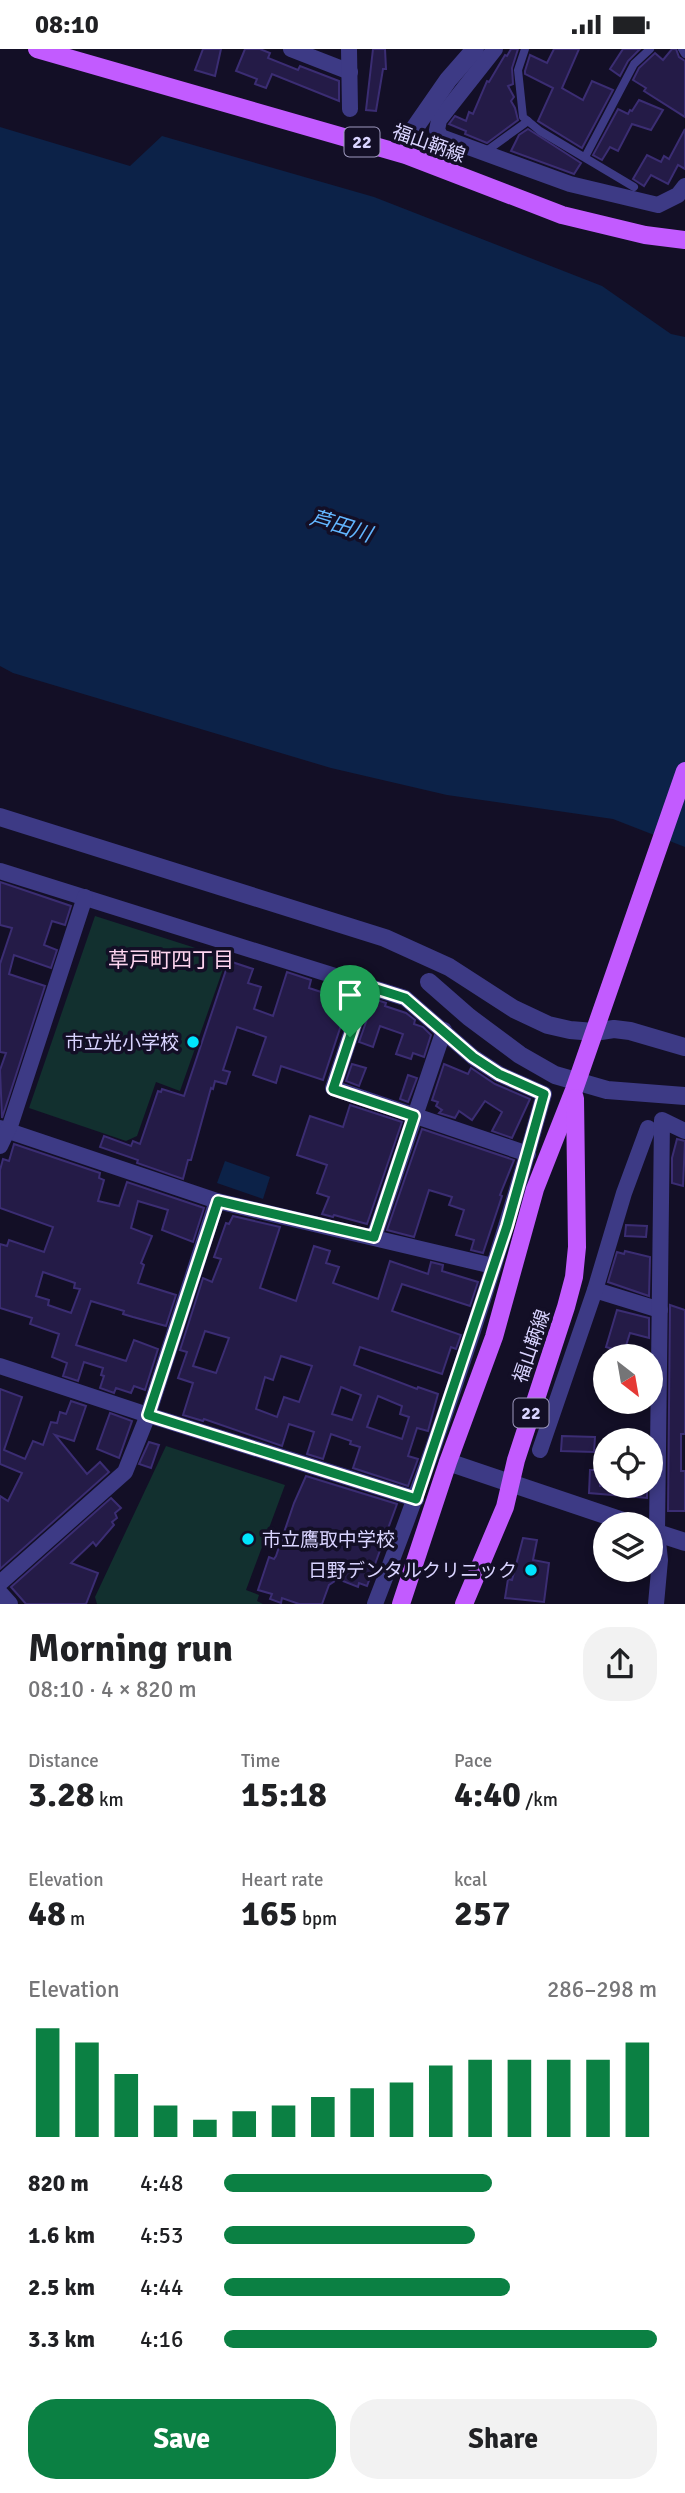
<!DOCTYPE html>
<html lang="en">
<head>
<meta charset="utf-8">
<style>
	:root { --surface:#fff; --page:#f2f2f2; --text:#202124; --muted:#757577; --accent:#0b8043 }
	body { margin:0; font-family:Signika,"Noto Sans JP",sans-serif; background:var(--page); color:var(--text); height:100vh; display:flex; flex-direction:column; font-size:26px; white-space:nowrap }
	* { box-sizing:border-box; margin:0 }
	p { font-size:23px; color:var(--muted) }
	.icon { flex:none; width:38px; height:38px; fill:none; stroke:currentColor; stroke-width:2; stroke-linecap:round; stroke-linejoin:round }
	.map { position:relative; height:1555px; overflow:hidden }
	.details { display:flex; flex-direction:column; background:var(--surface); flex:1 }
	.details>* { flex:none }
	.needle { width:46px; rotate:149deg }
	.tools { position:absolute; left:593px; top:1295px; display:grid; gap:14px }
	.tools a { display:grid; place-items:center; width:70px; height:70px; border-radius:50%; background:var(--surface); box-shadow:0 4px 10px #0003; font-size:35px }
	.pin { position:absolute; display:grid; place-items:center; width:60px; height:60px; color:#fff; margin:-72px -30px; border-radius:50% 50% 50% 0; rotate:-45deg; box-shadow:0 0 7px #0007 }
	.pin .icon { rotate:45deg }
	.round { display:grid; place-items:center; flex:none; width:74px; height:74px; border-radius:28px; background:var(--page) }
	.head { display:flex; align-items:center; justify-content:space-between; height:119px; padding:0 28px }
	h1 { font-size:38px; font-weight:700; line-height:52px }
	.metrics { display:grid; grid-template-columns:repeat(3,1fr); gap:10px; height:119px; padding:7px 28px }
	.metrics div { display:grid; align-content:center }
	.metrics b { font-size:35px; font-weight:700 }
	.metrics small { font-size:19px; font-weight:400 }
	.metrics p { font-size:19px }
	.chart { height:196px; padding:14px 28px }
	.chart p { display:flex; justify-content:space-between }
	.chart svg { width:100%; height:126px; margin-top:7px; stroke:var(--accent); stroke-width:6 }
	.primary-button { display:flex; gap:14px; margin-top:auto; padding:14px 28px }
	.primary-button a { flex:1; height:80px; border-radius:28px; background:var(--accent); color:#fff; font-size:28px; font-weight:700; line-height:80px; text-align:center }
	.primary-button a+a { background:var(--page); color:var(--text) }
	ul { padding:0 28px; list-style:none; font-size:23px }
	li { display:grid; grid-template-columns:112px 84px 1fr; align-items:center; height:52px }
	li i { height:18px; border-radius:9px; background:var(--accent) }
	.status { display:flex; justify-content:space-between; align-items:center; height:49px; padding:0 35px; background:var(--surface); direction:ltr }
	.status svg { height:19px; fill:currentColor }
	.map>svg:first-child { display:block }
</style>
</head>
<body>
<div class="status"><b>08:10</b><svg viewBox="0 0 49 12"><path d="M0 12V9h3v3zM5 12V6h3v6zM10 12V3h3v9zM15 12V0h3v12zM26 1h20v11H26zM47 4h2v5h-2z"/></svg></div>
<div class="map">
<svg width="685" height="1555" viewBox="0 0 685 1555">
	<rect width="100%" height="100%" fill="#130f26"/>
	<g fill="#12302f">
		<polygon points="95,867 227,909 180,1042 156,1033 137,1087 126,1092 29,1059"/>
		<polygon points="166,1397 285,1436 246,1541 259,1546 257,1552 263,1555 97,1555 95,1548"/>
	</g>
	<g fill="#0c2248">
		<polygon points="0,78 130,117 162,87 374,148 602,237 671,285 685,288 685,798 613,770 447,746 331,719 13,624 0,617"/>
		<polygon points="225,1112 270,1128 263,1150 217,1134"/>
	</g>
	<g fill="#241b47" stroke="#3b2d73" stroke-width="2" fill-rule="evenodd">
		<polygon points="203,0 221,0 215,27 195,21"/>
		<polygon points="245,0 260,0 270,4 268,9 298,21 300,17 339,32 339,52 272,25 266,39 255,35 257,30 236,22"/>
		<polygon points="373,0 385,0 386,20 383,20 376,62 366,61"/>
		<polygon points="511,0 518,0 512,19 513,35 508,37 514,48 511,52 515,59 518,71 487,94 465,85 466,82 449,75 455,67 466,72 469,63 473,65 487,32 489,33 505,6 507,7"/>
		<polygon points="554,0 579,0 562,39 583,51 592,32 613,41 582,99 538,72 553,39 525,25 525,22 530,6 547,14"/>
		<polygon points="623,0 640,0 628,12 620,27 610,20"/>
		<polygon points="672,0 676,0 679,8 685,12 685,68 644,42 646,39 633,31 639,19 655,4 663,11"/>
		<polygon points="639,51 663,61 651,81 632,75 618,102 610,98 602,111 593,106 618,60 628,65 630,61 632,62"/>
		<polygon points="528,80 581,114 574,125 511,102 519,86"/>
		<polygon points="685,80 685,120 678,116 668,135 651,126 644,137 633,130 647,106 661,113 664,107 669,110"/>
		<polygon points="0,833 71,857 65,876 52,872 44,896 57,901 51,919 14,906 9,925 45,937 2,1069 0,1021 6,1004 0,1003 0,915 12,879 0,876"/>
		<polygon points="229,912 253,920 248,934 261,938 254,960 273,967 287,923 311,931 309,939 349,952 323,1031 281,1017 276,1034 253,1026 266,988 237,978 223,1021 230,1023 226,1035 215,1032 213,1040 211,1039 191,1111 188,1111 183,1130 137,1114 138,1111 100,1098 104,1087 131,1097 133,1092 140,1095 158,1042 161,1043 162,1040 184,1047"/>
		<polygon points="374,950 386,954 385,957 406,964 415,971 414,975 423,978 431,986 424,1008 413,1004 411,1010 396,1005 403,985 380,977 373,998 359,993"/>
		<polygon points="352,1015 366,1019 359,1037 346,1032"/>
		<polygon points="444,1015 468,1025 471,1019 495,1035 530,1050 512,1089 492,1082 502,1063 485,1052 472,1071 459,1062 455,1069 439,1064 442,1061 436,1057 438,1053 432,1051"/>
		<polygon points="408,1026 417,1029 408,1053 400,1050"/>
		<polygon points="350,1056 402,1073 367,1175 334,1166 333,1168 322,1165 329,1148 317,1144 327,1116 297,1106 310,1067 343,1078"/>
		<polygon points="422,1080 514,1111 500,1146 502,1147 483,1204 471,1201 474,1191 456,1186 464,1161 449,1156 452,1148 429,1141 414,1188 387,1181"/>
		<polygon points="677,1090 685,1092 683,1137 672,1134 672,1109"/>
		<path d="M14,1095L100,1124L99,1129L104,1131L98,1152L119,1157L127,1133L204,1159L193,1193L162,1181L168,1161L138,1152L131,1179L152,1187L141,1214L144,1216L138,1234L176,1246L166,1277L133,1268L123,1265L124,1262L91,1252L76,1296L126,1312L134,1291L158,1300L145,1341L134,1337L131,1344L116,1339L114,1344L100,1339L104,1327L101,1326L103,1319L84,1313L78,1332L63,1327L67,1314L52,1308L59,1285L30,1275L32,1269L0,1259V1195L7,1197L9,1191L44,1203L53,1178L0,1159V1121L3,1110L9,1112ZM43,1223L75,1234L74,1239L80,1240L71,1264L48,1256L49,1251L36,1247Z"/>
		<path d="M233,1167L280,1178L260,1239L296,1252L314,1197L330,1202L326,1214L339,1218L333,1234L378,1250L390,1212L428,1225L431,1213L443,1216L442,1222L478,1233L470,1257L402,1235L392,1262L461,1286L456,1300L451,1298L442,1325L360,1298L354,1316L417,1340L418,1338L438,1345L428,1382L417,1379L408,1407L418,1410L408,1437L353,1419L360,1398L350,1395L351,1392L331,1385L323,1410L307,1405L314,1383L289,1375L282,1397L204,1370L203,1372L183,1366L193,1334L178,1329L187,1303L180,1301L203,1229L212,1233L221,1210L214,1208L226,1174L229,1175ZM205,1282L229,1289L216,1324L193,1317ZM281,1307L312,1317L299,1353L284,1348L277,1368L256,1360L265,1328L273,1331ZM341,1338L361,1346L352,1371L332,1365ZM378,1347L402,1357L400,1365L409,1368L402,1390L367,1378Z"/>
		<polygon points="626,1176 647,1177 646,1188 625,1187"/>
		<polygon points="625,1202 650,1208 649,1247 608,1233 617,1203 624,1205"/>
		<polygon points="670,1256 685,1261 685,1385 681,1385 681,1422 685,1422 685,1462 668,1462"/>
		<polygon points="617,1261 649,1269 649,1289 630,1284 624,1303 606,1298"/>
		<polygon points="0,1340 22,1348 4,1401 25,1410 33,1392 43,1396 51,1373 57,1374 60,1363 66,1365 71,1352 86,1357 74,1392 55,1386 87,1425 100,1413 109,1423 0,1520 0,1447 8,1452 22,1424 0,1415"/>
		<polygon points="110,1364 132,1372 119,1409 97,1400"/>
		<polygon points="562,1387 595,1388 594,1403 561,1402"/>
		<polygon points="149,1393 159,1396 151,1419 139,1415"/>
		<polygon points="590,1421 601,1421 600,1437 647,1437 647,1449 589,1444"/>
		<polygon points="306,1427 397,1455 367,1537 359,1534 358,1538 338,1530 329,1536 322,1555 299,1555 282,1549 281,1554 270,1550 272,1545 258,1541 269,1508 274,1510 276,1507 294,1454"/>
		<polygon points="111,1449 121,1459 115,1464 117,1469 112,1473 114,1476 96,1497 93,1493 71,1514 98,1524 86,1555 26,1555 11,1538"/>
		<polygon points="523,1489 537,1491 533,1511 549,1514 544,1553 505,1549 508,1530 512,1531"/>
	</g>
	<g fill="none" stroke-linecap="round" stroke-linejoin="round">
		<g stroke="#3d3a85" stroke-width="8">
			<polyline points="525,0 518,21 523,68 540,82 634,138"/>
			<polyline points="682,0 685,5"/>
			<polyline points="485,103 528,72"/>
			<polyline points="585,108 634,15 650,0"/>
		</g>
		<g stroke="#3d3a85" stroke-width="16">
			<polyline points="291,0 350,23"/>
			<polyline points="349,0 350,60"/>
			<polyline points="495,0 439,71 437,81 441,88 570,135 658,156 678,146 685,137"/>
			<path d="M0,822L405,949L473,1008L499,1025L544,1045C497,1218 440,1388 375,1555"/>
			<polyline points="367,937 333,1039 528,1105"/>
			<polyline points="0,1079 217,1152 493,1217"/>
			<polyline points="0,1097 11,1074 85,848"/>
			<polyline points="374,1188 444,981"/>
			<polyline points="595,1241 660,1261"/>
			<polyline points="0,1317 148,1366 416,1450"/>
			<polyline points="540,1401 595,1241 624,1144 648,1079"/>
			<polyline points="0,1534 125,1423 148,1366 217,1152"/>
			<polyline points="0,1544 10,1555"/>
			<polyline points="656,1555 660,1511 657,1483 662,1071 685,1082"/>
		</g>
		<g stroke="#3d3a85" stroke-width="18">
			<polyline points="406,106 414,80 448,31 475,0"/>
			<polyline points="0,768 385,889 449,918 514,960 548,976 570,981 594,983 614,980 630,982 685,998"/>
			<polyline points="429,933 469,968 520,1006 555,1026 607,1041 685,1047"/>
			<polyline points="448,1413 632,1475"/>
			<polyline points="651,1482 685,1493"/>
		</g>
		<g stroke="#c25bff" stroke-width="18">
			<polyline points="37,0 406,106 562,166 645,186 685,191"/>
			<polyline points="401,1555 448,1413 494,1288 535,1140 574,1041 685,722"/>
			<polyline points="464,1555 505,1458 516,1411 566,1258 574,1228 577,1198 575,1049"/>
		</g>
	</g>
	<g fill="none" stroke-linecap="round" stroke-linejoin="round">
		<g stroke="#fff" stroke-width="14">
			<polygon id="route" points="367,937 405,949 473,1008 499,1025 544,1045 507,1177 416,1450 148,1366 218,1152 374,1188 414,1067 333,1040"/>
		</g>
		<use href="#route" stroke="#0b8043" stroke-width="9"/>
	</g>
	<g fill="#00e5ff" stroke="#130f26" stroke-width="2.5">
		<circle cx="193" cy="993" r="7"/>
		<circle cx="248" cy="1490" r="7"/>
		<circle cx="531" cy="1521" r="7"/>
	</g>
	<g text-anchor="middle" stroke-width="7" stroke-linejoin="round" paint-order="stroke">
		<g fill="#130f26" stroke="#9e99be" stroke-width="2">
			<rect x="344.5" y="78.5" width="35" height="29" rx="5"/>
			<rect x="513.5" y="1349.5" width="35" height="29" rx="5"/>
		</g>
		<g font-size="18" font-weight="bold" fill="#d9d4ff">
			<text x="362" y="99">22</text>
			<text x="531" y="1370">22</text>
		</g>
		<g font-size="19" fill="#d9d4ff" stroke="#130f26">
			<text transform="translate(429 94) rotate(20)" y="7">福山鞆線</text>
			<text transform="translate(531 1297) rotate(-71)" y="7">福山鞆線</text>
		</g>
		<g font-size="19" fill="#d9d4ff" stroke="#130f26" text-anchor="end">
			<text x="179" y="1000">市立光小学校</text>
			<text x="262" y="1497" text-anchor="start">市立鷹取中学校</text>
			<text x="517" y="1528">日野デンタルクリニック</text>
		</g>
		<g font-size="21" font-style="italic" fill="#62b6ff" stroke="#130f26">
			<text transform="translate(341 477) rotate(17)" y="7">芦田川</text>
		</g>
		<g font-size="21" fill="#ffd6f0" stroke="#130f26">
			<text x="171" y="918">草戸町四丁目</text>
		</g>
	</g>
</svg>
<div class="tools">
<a><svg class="needle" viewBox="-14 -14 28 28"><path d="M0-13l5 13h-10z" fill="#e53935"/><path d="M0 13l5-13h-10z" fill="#757577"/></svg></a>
<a><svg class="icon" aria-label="locate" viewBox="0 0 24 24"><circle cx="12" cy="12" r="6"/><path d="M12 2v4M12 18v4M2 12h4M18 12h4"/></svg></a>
<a><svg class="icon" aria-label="layers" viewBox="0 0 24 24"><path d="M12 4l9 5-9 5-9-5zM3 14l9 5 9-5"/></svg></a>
</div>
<div class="pin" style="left:350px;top:988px;background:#1e9e55"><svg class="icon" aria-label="arrive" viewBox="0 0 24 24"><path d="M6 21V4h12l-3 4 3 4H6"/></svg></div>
</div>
<section class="details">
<div class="head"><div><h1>Morning run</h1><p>08:10 · 4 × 820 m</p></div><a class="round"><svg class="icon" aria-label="share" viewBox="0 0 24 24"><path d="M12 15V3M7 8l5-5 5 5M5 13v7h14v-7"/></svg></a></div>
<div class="metrics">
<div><p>Distance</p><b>3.28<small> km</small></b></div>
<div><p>Time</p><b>15:18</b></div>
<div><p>Pace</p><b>4:40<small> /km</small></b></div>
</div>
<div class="metrics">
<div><p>Elevation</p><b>48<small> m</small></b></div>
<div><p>Heart rate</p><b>165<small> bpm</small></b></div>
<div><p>kcal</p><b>257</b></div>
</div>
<div class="chart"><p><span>Elevation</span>286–298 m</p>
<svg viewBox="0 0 160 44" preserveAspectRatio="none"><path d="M5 44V6M15 44V11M25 44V22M35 44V33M45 44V38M55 44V35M65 44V33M75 44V30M85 44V27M95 44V25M105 44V19M115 44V17M125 44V17M135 44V17M145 44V17M155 44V11"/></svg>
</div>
<ul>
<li><b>820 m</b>4:48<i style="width:62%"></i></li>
<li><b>1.6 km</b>4:53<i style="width:58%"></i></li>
<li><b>2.5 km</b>4:44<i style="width:66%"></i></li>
<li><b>3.3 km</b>4:16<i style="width:100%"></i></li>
</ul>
<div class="primary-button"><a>Save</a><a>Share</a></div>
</section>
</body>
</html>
